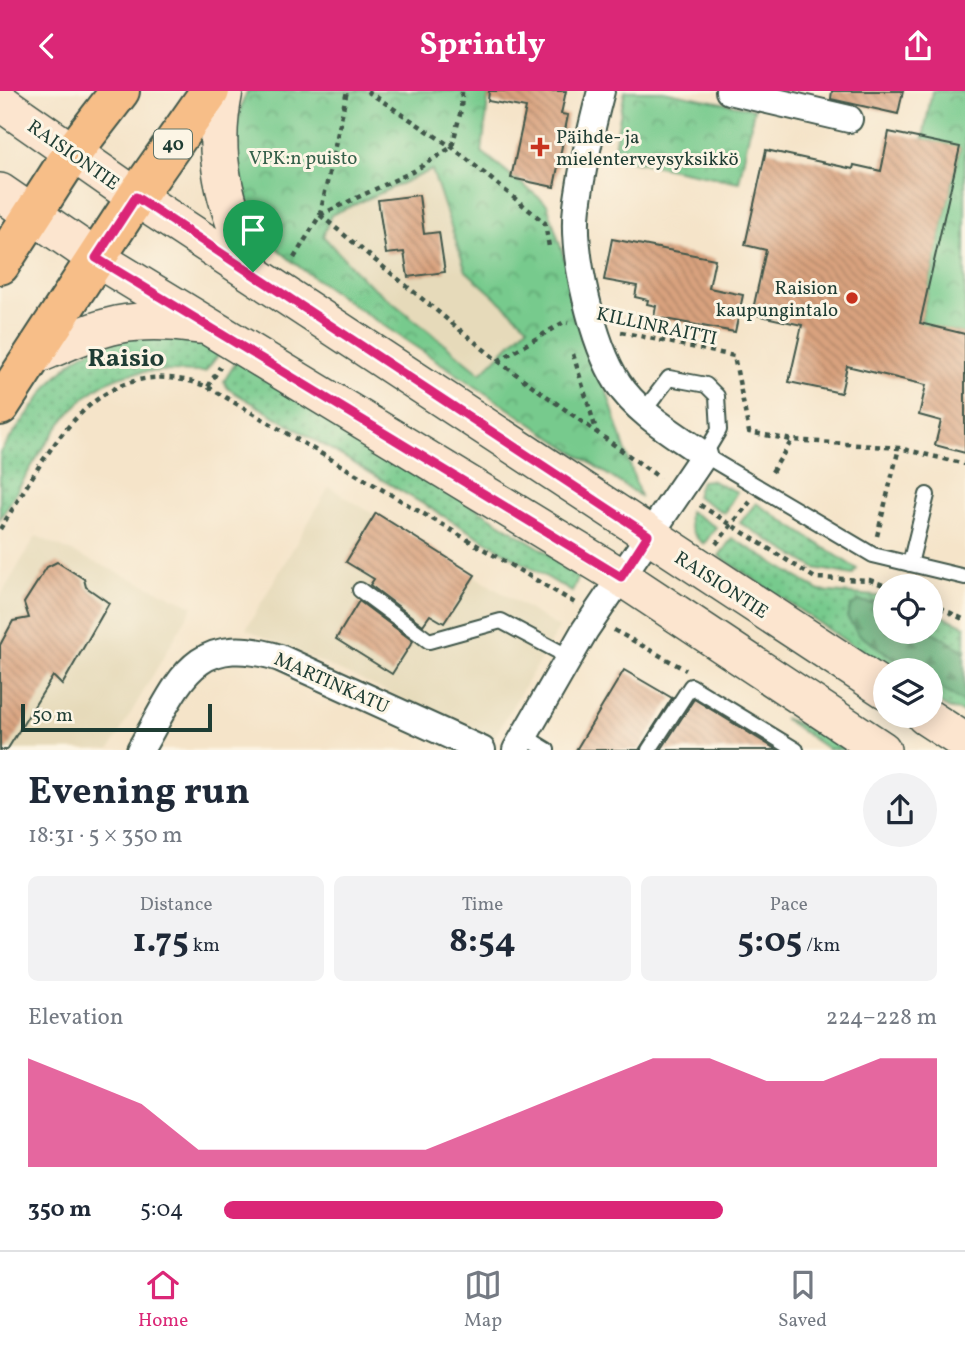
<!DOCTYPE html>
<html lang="en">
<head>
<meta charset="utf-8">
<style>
	:root { --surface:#fff; --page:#f2f2f3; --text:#1f2937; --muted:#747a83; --line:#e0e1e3; --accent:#db2777 }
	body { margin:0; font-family:Vollkorn,serif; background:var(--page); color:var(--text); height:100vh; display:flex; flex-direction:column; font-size:26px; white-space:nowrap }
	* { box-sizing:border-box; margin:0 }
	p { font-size:23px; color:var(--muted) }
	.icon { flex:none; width:38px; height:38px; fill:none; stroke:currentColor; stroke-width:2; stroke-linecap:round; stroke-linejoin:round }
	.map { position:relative; height:659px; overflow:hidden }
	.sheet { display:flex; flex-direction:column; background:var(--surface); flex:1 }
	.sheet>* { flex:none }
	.tools { position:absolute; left:873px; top:483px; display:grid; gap:14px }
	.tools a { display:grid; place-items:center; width:70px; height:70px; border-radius:50%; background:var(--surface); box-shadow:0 4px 18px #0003; font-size:35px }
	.scale { position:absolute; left:21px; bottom:18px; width:191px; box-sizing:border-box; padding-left:7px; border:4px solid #1f3d34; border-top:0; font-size:19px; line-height:24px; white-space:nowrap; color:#1f3d34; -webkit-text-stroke:5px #fcf5e5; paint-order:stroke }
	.pin { position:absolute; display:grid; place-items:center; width:60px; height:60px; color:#fff; margin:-72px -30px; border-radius:50% 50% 50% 0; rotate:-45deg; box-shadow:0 0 7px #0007 }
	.pin .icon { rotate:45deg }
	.round { display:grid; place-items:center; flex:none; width:74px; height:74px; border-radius:37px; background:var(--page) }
	.headline { display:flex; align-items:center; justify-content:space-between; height:119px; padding:0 28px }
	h1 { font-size:38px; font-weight:700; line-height:52px }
	.figures { display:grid; grid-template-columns:repeat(3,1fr); gap:10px; height:119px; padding:7px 28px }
	.figures div { display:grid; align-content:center; border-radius:10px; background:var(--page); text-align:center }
	.figures b { font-size:35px; font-weight:700 }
	.figures small { font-size:19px; font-weight:400 }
	.figures p { font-size:19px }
	.chart { height:196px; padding:14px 28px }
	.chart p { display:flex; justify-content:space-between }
	.chart svg { width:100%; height:126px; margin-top:7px; fill:var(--accent); opacity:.7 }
	ul { padding:0 28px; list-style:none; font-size:23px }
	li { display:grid; grid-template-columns:112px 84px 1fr; align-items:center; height:52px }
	li i { height:18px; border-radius:9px; background:var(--accent) }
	header { display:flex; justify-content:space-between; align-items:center; height:91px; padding:0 28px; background:var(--accent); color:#fff; font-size:32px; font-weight:700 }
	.tab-bar { display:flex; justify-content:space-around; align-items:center; height:98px; border-top:2px solid var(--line); background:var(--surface); font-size:19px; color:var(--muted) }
	.tab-bar a { display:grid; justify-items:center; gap:4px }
	.tab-bar .selected { color:var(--accent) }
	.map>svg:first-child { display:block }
</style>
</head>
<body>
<header><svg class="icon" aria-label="back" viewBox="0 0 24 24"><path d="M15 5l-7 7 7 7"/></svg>Sprintly<svg class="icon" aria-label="share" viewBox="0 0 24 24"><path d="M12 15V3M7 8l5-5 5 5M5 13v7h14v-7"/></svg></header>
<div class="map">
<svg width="965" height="659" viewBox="0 0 965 659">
	<defs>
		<pattern id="grass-dots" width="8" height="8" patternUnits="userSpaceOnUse" patternTransform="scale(1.75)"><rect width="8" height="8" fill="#77ca8d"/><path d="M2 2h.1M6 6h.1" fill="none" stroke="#61a574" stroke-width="1.8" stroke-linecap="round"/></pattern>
		<pattern id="forest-firs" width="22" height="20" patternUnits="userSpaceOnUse" patternTransform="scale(1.75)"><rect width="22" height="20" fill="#61ae78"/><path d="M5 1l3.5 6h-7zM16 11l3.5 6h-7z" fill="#4f8f63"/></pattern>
		<pattern id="park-crowns" width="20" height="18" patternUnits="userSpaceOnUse" patternTransform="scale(1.75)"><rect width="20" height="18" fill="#77ca8d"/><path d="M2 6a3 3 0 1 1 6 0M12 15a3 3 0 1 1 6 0" fill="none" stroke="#61a574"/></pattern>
		<pattern id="building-back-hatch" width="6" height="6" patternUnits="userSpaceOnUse" patternTransform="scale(1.75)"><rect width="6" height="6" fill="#d9a27e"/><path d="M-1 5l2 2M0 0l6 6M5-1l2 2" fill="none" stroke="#af8568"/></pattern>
	</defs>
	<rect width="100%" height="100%" fill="#fcf5e5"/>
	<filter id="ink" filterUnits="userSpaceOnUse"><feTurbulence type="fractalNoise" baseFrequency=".0143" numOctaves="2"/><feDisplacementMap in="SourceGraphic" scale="14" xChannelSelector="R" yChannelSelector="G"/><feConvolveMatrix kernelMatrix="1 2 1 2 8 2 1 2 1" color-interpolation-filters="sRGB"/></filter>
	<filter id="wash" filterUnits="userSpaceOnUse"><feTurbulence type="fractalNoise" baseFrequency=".00686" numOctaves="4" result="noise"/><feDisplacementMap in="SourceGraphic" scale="28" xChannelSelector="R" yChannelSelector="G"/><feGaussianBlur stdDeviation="1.57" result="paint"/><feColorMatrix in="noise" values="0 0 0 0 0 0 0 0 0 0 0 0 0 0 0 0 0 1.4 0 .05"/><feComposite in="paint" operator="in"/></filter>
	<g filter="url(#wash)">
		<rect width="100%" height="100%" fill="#f5e4c9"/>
		<g fill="#e6daba">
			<polygon points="433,79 466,179 529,235 481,282 363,188 323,145 330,124"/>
			<polygon points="329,396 559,537 493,648 246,538"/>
			<polygon points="36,445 193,515 110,658 0,659 0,506"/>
		</g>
		<g fill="url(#grass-dots)" stroke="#4b8460" stroke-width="2">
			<path d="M118,243L193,248L219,263L205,281C180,281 154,278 129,283C69,295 31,380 0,428V361L53,289L76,267Z"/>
			<polygon points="238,268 580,482 572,501 227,297 224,290"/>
			<polygon points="710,389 737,401 724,422 696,405 701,390"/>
			<polygon points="756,412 857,478 852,484 815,477 740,432"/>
			<path d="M689,420L716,436L704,453C692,445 687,433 689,420Z"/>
			<polygon points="732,447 820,500 885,506 885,514 873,510 858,543 912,579 889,579 719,465"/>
			<polygon points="931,520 965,535 965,561 931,540"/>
			<polygon points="931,592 965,612 965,622 948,617 931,607"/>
			<polygon points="783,627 816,640 846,658 828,658"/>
		</g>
		<polygon fill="url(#forest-firs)" stroke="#407656" stroke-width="2" points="858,510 885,514 886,541 931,540 964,560 965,612 931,592 931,579 912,579 858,543 847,526 850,517"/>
		<g fill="url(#park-crowns)" stroke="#4b8460" stroke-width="2" fill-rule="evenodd">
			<path d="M248,0H489L482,61L547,113L640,405C557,350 475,295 392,240C357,216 272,164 251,128C233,97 230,31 248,0ZM432,79L466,180L528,235L481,282L363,188L323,145L331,124Z"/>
			<polygon points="625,0 663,0 754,18 739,91 612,66"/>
			<polygon points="932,0 965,0 965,243 920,233 960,57 923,48"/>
		</g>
		<g id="blocks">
			<g fill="url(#building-back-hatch)">
				<polygon points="489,0 566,0 561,23 568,24 554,96 511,87 526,17 488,10"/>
				<polygon points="832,0 903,0 898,23 831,8"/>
				<polygon points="889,41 960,56 920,232 965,243 965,362 935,354 941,330 919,324 926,294 847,275 841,302 789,291 802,234 752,223 766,159 745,154 766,59 853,78 854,74 881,80"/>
				<polygon points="419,104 424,143 439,141 445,181 408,186 404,161 386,163 378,109"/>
				<polygon points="612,148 715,168 709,197 743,204 735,241 654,226 656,215 647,213 648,209 635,206 637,195 604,189"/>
				<polygon points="376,422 475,484 444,532 430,524 423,534 370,494 374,488 346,471"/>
				<polygon points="57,471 84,488 86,496 109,512 62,594 53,585 7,659 0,659 0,554 13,530 29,527 24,512 47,476"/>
				<polygon points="359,510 413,550 392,583 336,548"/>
				<polygon points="624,579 672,607 639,659 576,659"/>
				<polygon points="694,608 777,659 661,659"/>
			</g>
		</g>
	</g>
	<g filter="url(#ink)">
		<use href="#blocks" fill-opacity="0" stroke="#3f564a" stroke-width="2"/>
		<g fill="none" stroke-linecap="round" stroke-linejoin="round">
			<g stroke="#3f564a" stroke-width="18">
				<g id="lane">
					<polyline points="643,321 669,287 706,294 717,305 719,339 704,364 873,464 965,486"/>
					<polyline points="910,473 927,404"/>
					<polyline points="360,499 429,550 501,530 569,566"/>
					<polyline points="524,645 547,659"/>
					<polyline points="649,659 691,595 796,659"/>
				</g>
			</g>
			<g stroke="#3f564a" stroke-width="30">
				<g id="street">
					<polyline points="729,0 849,28"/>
					<path d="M140,659C179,593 191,539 280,567L482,659"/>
					<path d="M516,659L585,539L704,364C675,343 638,323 618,292C593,253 571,162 577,116C582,77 591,38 601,0"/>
				</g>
			</g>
			<g stroke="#3f564a" stroke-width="40">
				<g id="secondary">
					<path d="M224,0C209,72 228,115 253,181"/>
					<polyline points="0,11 136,106 886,599"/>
					<polyline points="0,101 96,167 621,486 882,659"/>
					<path d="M32,266C100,237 123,223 199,234"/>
					<polyline points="925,625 965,651"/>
				</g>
			</g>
			<g stroke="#3f564a" stroke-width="42">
				<g id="primary">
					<polyline points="0,174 73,61 120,0"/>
					<polyline points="0,315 136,106 210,0"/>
				</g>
			</g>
			<g stroke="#3f564a" stroke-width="4.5" stroke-dasharray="5 5" stroke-linecap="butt">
				<polyline points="367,0 452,56 545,132 549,156"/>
				<polyline points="320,124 498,270 660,387"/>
				<polyline points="320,124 414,80 452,56 461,19 462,0"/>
				<polyline points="294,167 320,124 347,0"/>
				<polyline points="621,241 734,265 749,341 792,349 899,357 965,373"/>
				<polyline points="573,263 597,342"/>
				<polyline points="498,270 564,231 568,232"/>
				<polyline points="208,296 575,512"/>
				<polyline points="772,381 792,349"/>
				<polyline points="700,414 815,487 870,489 886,495"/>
				<path d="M0,438C49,362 96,254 208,296L220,276"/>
				<polyline points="877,445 899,357"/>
				<polyline points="716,453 750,411"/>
				<polyline points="931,512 965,529"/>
				<polyline points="614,539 686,579"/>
			</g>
			<use href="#lane" stroke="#fff" stroke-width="14"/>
			<use href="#street" stroke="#fff" stroke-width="26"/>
			<use href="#secondary" stroke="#fce5cf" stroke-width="37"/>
			<use href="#primary" stroke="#f7be88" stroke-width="38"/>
		</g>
	</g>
	<g fill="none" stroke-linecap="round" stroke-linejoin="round" filter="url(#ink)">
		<g stroke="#fff" stroke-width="14">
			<polygon id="route" points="136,106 648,444 621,486 96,167"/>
		</g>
		<use href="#route" stroke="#db2777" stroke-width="9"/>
	</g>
	<g fill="#c8321e" stroke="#fcf5e5" stroke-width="2.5">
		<path d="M536.5 45.5h7v7h7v7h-7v7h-7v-7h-7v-7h7z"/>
		<circle cx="852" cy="207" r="7"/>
	</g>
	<g text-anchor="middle" stroke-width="6" stroke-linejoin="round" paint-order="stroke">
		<rect fill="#fcf5e5" stroke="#617469" stroke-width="2" x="154" y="38.5" width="38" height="29" rx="5"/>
		<g font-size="18" font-weight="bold" fill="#1f3d34">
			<text x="173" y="59">40</text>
		</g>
		<g font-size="19" fill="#1f3d34" stroke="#fcf5e5" text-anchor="start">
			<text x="556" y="52">Päihde- ja<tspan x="556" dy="22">mielenterveysyksikkö</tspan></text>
			<text x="838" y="203" text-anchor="end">Raision<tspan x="838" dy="22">kaupungintalo</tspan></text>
		</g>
		<g font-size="19" fill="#1f3d34" stroke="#fcf5e5">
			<text transform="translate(74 63) rotate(35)" y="7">RAISIONTIE</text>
			<text transform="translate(657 234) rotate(12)" y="7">KILLINRAITTI</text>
			<text transform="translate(722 493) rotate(33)" y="7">RAISIONTIE</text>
			<text transform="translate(332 591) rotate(24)" y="7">MARTINKATU</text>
		</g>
		<g font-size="19" fill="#35604a" stroke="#fcf5e5">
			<text x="303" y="73">VPK:n puisto</text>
		</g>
		<g font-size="26" font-weight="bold" fill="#1f3d34" stroke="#fcf5e5">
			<text x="126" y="275">Raisio</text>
		</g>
	</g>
</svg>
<div class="tools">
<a><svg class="icon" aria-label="locate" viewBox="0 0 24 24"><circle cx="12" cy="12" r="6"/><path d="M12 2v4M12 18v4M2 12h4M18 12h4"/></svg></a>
<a><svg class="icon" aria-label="layers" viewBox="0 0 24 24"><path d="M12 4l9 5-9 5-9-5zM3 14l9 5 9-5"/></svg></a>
</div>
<div class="scale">50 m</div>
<div class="pin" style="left:253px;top:181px;background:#1e9e55"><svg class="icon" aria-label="arrive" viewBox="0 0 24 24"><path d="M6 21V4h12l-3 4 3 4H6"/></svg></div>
</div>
<section class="sheet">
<div class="headline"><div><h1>Evening run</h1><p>18:31 · 5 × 350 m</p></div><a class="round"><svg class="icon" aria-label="share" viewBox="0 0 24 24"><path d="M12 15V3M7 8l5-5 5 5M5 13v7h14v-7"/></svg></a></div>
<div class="figures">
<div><p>Distance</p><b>1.75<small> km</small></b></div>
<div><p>Time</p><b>8:54</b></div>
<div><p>Pace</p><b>5:05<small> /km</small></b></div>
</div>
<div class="chart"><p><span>Elevation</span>224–228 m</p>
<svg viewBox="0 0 160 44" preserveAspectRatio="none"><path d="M0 44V6L10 14L20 22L30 38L40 38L50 38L60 38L70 38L80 30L90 22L100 14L110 6L120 6L130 14L140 14L150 6L160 6V44z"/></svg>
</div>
<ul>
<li><b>350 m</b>5:04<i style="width:70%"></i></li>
</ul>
</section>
<nav class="tab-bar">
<a class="selected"><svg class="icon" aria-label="home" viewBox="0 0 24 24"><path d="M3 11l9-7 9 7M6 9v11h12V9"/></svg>Home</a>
<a><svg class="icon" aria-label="map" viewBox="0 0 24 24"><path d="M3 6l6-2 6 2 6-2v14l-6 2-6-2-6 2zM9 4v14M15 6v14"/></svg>Map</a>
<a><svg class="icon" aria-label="saved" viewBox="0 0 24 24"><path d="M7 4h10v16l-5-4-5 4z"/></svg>Saved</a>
</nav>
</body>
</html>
